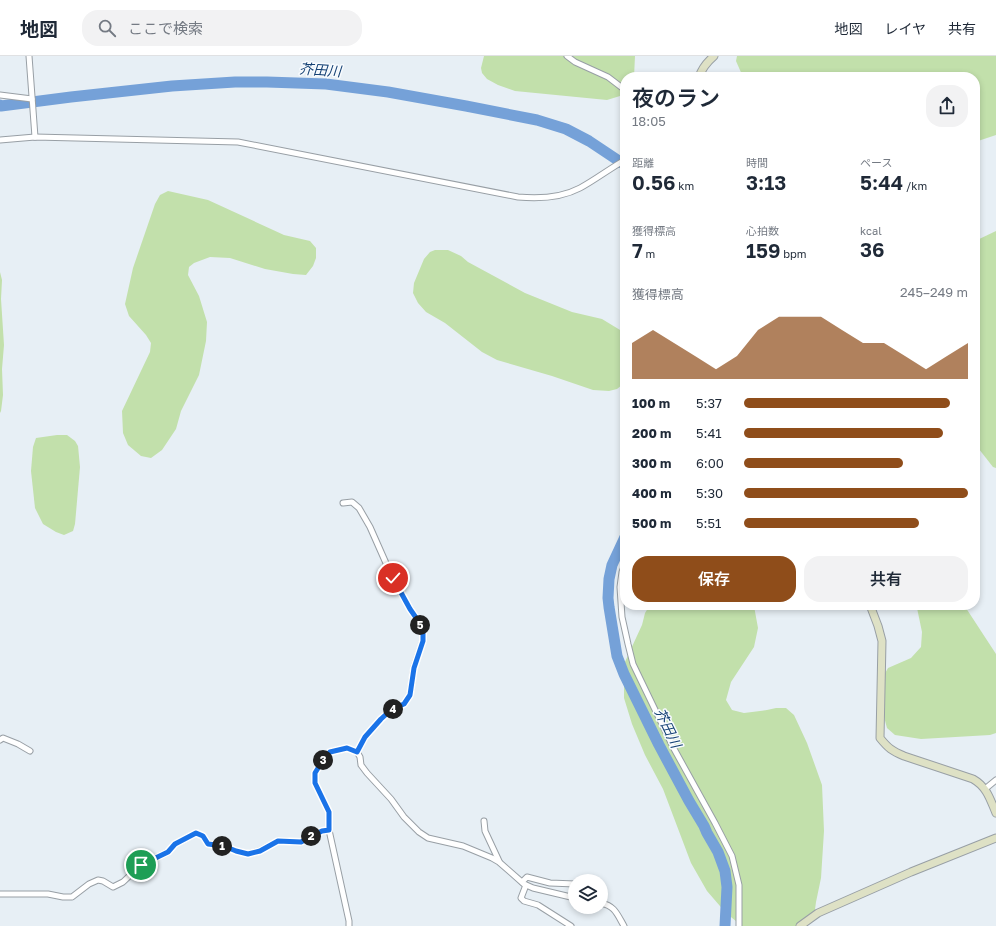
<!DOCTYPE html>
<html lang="ja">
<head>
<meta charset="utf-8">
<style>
	:root { --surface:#fff; --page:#f2f2f3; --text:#1f2937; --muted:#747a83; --line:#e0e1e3; --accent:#8f4d1a }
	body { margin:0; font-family:"Golos Text","Noto Sans JP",sans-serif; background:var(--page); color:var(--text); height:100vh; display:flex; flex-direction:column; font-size:15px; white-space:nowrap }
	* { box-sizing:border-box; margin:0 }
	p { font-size:13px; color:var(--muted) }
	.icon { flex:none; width:22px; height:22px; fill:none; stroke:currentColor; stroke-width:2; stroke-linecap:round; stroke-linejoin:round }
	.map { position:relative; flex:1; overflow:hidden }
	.drawer { position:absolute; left:620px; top:16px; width:360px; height:538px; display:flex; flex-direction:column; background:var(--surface); border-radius:16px; box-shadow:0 2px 6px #0003 }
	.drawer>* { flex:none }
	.controls { position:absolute; left:568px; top:818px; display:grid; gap:8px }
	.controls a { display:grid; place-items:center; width:40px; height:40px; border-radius:50%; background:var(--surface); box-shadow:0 2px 6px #0003; font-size:20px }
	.pin { position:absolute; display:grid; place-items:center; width:34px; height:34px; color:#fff; margin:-17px; border:2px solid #fff; border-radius:50%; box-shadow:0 1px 4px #0007 }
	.km { position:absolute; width:20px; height:20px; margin:-10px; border-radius:50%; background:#222; color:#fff; font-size:11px; line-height:20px; text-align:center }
	.round { display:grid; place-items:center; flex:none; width:42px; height:42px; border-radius:16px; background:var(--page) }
	.overview { display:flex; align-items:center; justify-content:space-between; height:68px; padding:0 12px }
	h1 { font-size:22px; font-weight:600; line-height:30px }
	.metrics { display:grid; grid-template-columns:repeat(3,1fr); gap:6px; height:68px; padding:4px 12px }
	.metrics div { display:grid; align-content:center }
	.metrics b { font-size:20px; font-weight:600 }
	.metrics small { font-size:11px; font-weight:400 }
	.metrics p { font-size:11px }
	.chart { height:112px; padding:8px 12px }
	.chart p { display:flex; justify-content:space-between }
	.chart svg { width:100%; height:72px; margin-top:4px; fill:var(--accent); opacity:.7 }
	.primary-button { display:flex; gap:8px; margin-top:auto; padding:8px 12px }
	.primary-button a { flex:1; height:46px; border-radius:16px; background:var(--accent); color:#fff; font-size:16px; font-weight:600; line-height:46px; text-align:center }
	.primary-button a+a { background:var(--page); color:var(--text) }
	ul { padding:0 12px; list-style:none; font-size:13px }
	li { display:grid; grid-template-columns:64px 48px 1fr; align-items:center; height:30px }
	li i { height:10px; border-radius:5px; background:var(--accent) }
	header { display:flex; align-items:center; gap:24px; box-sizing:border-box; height:56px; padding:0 20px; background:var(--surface); border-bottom:1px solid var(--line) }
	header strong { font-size:19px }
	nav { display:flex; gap:22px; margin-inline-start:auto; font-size:14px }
	.search { width:280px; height:36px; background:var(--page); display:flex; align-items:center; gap:10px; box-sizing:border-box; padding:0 14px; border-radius:16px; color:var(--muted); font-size:15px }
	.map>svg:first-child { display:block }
</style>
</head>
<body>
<header>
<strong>地図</strong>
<div class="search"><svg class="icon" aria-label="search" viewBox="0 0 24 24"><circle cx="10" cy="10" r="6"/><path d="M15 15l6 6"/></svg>ここで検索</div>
<nav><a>地図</a><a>レイヤ</a><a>共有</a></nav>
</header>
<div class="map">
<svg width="996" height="870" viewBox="0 0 996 870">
	<rect width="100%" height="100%" fill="#e7eff5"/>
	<g fill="#c2e0ab">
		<polygon points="484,0 635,0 634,21 625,21 625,36 620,40 607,44 515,35 498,29 487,23 482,17 481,12"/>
		<polygon points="737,0 996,0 996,79 975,86 975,21 743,21 736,5"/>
		<polygon points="168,135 208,144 284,179 310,185 316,192 316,202 313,210 306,219 293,218 265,213 230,202 210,201 194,207 189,211 188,219 199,240 207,266 206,285 199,319 181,355 176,373 162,394 151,402 141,400 128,389 123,377 122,355 150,296 151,287 146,279 129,260 125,248 133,212 155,148 160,139"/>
		<polygon points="996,175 996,412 993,411 975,388 975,185"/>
		<polygon points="435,194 448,194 461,200 468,206 525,237 572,256 602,263 625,277 625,323 622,329 617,333 609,335 593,334 552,320 497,304 482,296 445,267 426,256 418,247 413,237 414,227 424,203 430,196"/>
		<polygon points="0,216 2,224 1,243 4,289 2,313 3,339 1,355 0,357"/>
		<polygon points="57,379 67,379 75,385 78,390 80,411 75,468 73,475 64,479 56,476 43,468 35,452 31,415 33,391 36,382"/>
		<polygon points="650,549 754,550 758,572 754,591 731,626 726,644 732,654 744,657 767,654 776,652 786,652 794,659 807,687 822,729 824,775 821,822 816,846 814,861 804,870 742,870 726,857 707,835 691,807 663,733 645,699 632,668 624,642 624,608 642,569 645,557"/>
		<polygon points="915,549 964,549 996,598 996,677 990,679 921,683 895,679 887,672 881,650 883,621 888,612 911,602 921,591 922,576 917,552"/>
	</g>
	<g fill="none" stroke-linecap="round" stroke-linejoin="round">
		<g stroke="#75a1d8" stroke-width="11">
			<polyline points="0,49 1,50 71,41 172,30 235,26 267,26 326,28 388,36 466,50 537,64 566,73 589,85 625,109"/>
			<polyline points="625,481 612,509 609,523 608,542 609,551 617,600 624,618 659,689 689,745 704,770 707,777 718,796 725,815 727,831 725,870"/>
		</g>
		<g stroke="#989fa5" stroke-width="7">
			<g id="street">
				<polyline points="29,0 35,81"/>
				<polyline points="567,0 575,6 608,21 625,34"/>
				<polyline points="0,39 32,43"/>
				<path d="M0,84L35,81L238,86L518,141C539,143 561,142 580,132C595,124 609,113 625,104"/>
				<polyline points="343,447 352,446 359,452 370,471 393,523 410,553 419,566 423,576 423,585 414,611 410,639 404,648 391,653 381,663 365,681 357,696"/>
				<polyline points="625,508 622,516 620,531 622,561 628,588 633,608 673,691 715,767 732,800 739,829 739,870"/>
				<polyline points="0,684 3,682 18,688 30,695"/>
				<polyline points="985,733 996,724"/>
				<polyline points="484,765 485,775 499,805"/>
				<polyline points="522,826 527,821 550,827 575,828"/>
				<polyline points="526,829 521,842 524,845 538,849 571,870"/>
				<polyline points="0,838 48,838 63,841 72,841 89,828 98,824 103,825 113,831 123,826 141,809 168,796 175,788 196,777 203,780 208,788 224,790 236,795 248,798 259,795 278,785 301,786 322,775 329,774"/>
				<path d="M601,847C615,850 617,858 624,870"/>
				<polyline points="349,870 349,865 329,774 329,756 315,727 315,717 323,704 330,696 347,692 357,696 360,701 361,709 367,717 391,743 404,761 419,776 428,782 463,790 492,802 499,806 524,828 533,832 575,842"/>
			</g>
		</g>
		<g stroke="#989fa5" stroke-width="9">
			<g id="secondary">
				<path d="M699,21C702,12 707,6 714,0"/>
				<path d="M870,549L878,570L882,585L880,682C888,692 892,695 904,700L973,723C987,731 990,743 996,757"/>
				<polyline points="800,870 818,857 911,816 996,782"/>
			</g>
		</g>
		<use href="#street" stroke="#fff" stroke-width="5"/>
		<use href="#secondary" stroke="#dee1c5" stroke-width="7"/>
	</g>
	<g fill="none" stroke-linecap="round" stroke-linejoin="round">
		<g stroke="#fff" stroke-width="8">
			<polyline id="route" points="141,809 168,796 175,788 196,777 203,780 208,788 224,790 236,795 248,798 260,795 278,785 301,786 322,775 329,774 329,756 315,727 315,717 323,704 330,696 347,692 357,696 365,681 381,663 392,653 404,648 410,639 414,612 423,585 423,576 419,566 410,553 393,522"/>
		</g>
		<use href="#route" stroke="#1a73e8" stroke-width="5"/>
	</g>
	<g text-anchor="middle" stroke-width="3" stroke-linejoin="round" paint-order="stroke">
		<g font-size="14" font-style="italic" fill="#144174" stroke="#f8fbfe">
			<text transform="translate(320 14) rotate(4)" y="5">芥田川</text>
			<text transform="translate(668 672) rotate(64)" y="5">芥田川</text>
		</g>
	</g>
</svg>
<div class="controls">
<a><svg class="icon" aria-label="layers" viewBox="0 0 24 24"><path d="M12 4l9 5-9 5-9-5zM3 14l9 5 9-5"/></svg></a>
</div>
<div class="pin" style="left:141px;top:809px;background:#1e9e55"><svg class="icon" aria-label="arrive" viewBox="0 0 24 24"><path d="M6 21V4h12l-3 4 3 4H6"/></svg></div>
<div class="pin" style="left:393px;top:522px;background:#d93025"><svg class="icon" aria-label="check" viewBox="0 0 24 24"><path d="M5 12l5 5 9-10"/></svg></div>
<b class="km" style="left:222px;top:790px">1</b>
<b class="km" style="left:311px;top:780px">2</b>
<b class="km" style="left:323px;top:704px">3</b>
<b class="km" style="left:393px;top:653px">4</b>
<b class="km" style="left:420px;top:569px">5</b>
<section class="drawer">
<div class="overview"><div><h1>夜のラン</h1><p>18:05</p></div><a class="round"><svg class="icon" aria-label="share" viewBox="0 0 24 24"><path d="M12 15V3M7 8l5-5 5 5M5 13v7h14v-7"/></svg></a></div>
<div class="metrics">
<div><p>距離</p><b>0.56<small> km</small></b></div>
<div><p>時間</p><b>3:13</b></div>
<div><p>ペース</p><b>5:44<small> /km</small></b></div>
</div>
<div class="metrics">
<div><p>獲得標高</p><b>7<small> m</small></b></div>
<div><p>心拍数</p><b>159<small> bpm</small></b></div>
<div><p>kcal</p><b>36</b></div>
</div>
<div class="chart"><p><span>獲得標高</span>245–249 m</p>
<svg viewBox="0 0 160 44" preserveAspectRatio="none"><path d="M0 44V22L10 14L20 22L30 30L40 38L50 30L60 14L70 6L80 6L90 6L100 14L110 22L120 22L130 30L140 38L150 30L160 22V44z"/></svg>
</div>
<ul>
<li><b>100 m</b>5:37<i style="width:92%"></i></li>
<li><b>200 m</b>5:41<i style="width:89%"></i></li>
<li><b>300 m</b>6:00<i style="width:71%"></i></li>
<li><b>400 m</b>5:30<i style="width:100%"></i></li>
<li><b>500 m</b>5:51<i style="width:78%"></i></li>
</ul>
<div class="primary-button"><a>保存</a><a>共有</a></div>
</section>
</div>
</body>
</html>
